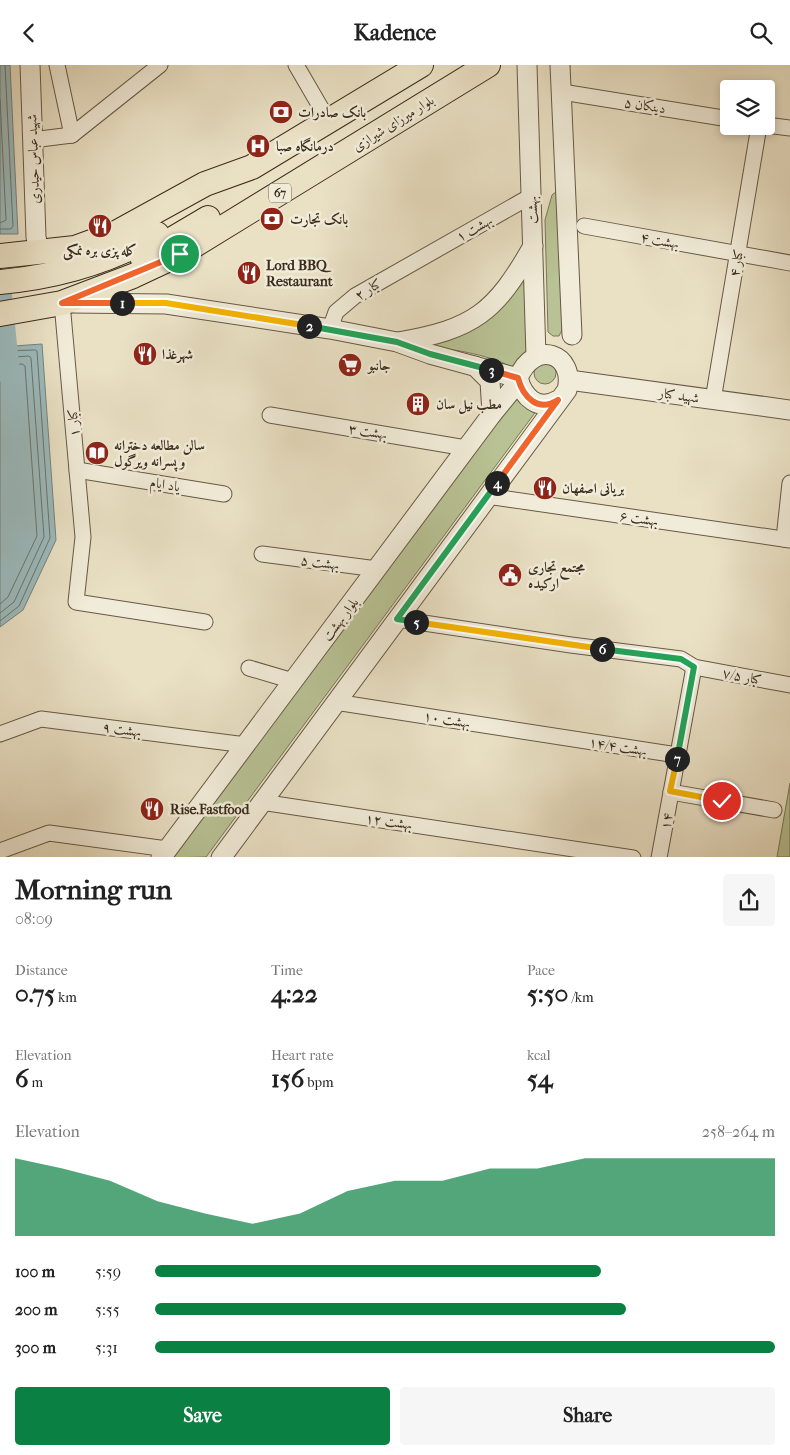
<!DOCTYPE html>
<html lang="en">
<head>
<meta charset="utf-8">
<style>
	:root { --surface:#fff; --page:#f6f6f6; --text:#222; --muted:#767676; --accent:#0b8043 }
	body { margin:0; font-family:"IM FELL French Canon",Amiri,serif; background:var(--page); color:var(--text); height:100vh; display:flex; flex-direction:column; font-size:19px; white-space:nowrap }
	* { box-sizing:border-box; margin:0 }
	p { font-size:16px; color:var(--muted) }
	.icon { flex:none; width:28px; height:28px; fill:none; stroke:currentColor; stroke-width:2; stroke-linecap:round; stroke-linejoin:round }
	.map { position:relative; height:792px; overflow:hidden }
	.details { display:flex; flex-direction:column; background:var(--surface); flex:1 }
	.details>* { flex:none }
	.buttons { position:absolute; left:720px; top:15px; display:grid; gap:10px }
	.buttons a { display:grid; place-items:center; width:55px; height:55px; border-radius:5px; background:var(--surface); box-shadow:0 2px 8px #0003; font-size:25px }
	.pin { position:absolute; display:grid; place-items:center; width:42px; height:42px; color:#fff; margin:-21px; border:2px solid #fff; border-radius:50%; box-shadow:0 1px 5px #0007 }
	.km { position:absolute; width:25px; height:25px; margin:-12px; border-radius:50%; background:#222; color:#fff; font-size:14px; line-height:25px; text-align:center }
	.round { display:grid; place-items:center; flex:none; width:52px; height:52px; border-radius:5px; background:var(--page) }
	.head { display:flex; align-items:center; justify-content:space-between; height:85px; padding:0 15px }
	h1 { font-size:28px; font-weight:700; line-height:38px }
	.metrics { display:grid; grid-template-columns:repeat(3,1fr); gap:8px; height:85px; padding:5px 15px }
	.metrics div { display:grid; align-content:center }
	.metrics b { font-size:25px; font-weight:700 }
	.metrics small { font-size:14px; font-weight:400 }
	.metrics p { font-size:14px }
	.chart { height:140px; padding:10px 15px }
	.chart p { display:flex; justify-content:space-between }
	.chart svg { width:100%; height:90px; margin-top:5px; fill:var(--accent); opacity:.7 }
	.cta { display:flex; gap:10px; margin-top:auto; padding:10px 15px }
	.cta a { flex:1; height:58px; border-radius:5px; background:var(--accent); color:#fff; font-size:20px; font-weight:700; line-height:58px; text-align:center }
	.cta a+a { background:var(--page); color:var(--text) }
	ul { padding:0 15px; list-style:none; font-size:16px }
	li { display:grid; grid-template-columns:80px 60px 1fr; align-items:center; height:38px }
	li i { height:12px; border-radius:6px; background:var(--accent) }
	header { display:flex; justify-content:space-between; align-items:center; height:65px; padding:0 15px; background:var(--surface); font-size:22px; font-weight:700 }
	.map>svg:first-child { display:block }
</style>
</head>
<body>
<header><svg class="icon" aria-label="back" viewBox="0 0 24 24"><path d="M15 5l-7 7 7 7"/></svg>Kadence<svg class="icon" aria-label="search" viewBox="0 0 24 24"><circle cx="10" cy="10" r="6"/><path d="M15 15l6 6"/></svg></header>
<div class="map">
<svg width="790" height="793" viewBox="0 0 790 793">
	<rect width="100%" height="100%" fill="#eae1c5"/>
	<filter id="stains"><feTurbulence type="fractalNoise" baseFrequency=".004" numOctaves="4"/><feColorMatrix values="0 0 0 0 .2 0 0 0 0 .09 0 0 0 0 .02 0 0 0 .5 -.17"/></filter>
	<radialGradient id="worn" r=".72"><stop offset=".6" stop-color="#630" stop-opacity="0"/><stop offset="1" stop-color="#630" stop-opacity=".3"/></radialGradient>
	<g fill="#b8c294" stroke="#7a7758">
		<polygon points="557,126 564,261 559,271 553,271 548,267 545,155 552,130"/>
		<path d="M529,207L533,279L512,302C484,288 453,285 423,280L505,238Z"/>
		<circle cx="545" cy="308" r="11"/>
		<polygon points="515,328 537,345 206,792 167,793"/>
		<polygon points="790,718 790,792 777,792"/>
	</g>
	<g fill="#9cbbbe" stroke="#75827d">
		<polygon points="0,0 10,0 18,169 0,169"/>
		<polygon points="42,279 56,475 23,545 0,562 0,282"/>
	</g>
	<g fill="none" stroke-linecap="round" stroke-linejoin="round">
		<g stroke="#6c746d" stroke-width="1">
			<polyline points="0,34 6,155 0,158"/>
			<polyline points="0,164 11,164 13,161 5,0"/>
			<polyline points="0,286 35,285 37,286 50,473 19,541 0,556"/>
			<polyline points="0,293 29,291 31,293 44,472 14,537 0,548"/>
			<polyline points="0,300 22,299 25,301 37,471 8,532 0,539"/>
		</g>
		<polyline stroke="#9cbbbe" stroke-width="22" points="0,220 9,310"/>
		<g stroke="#675946" stroke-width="17">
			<g id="minor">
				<polyline points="57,0 72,70"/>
				<polyline points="296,0 328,55"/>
				<polyline points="562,27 729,54"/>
				<polyline points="766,60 790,63"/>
				<polyline points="72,70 160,0"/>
				<polyline points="32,75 72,70"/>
				<polyline points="584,161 790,198"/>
				<polyline points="62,238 83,472 76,537 205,557"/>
				<polyline points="330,264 336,247 355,231 531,131"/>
				<polyline points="713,335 759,61"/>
				<polyline points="270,350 466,383"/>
				<polyline points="77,405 224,429"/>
				<polyline points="487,431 790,475"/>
				<polyline points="784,474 790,418"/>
				<polyline points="262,489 377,504"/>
				<polyline points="397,554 571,580 681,594 694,602 790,620"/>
				<polyline points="249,603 293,616"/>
				<polyline points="335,637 677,690"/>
				<polyline points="0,669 41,654 246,680"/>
				<polyline points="671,727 774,745"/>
				<polyline points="261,737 633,793"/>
				<polyline points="0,786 49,768 167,784"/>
				<polyline points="659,793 694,602"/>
			</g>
		</g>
		<g stroke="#675946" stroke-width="21">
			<g id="tertiary">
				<polyline points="30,0 36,172 39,187"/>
				<polyline points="527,0 536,291"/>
				<polyline points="560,0 572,270"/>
				<polyline points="69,238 166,239 330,264 397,277 430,289 518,313"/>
				<path d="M398,277C474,264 495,248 533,181"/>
				<polyline points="475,301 490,316 492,349"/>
				<polyline points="569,315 790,345"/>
				<polyline points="161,793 492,349 519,316"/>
				<path d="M221,793L567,325C576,289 535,273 518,313C523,332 538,347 558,335"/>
			</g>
		</g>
		<g stroke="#3b2c1c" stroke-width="26">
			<g id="primary">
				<polyline points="0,191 75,183 116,168 205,119 252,102 421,0"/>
				<polyline points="142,192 208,153"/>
				<path d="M0,217C55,212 109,197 157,169"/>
				<polyline points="0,249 62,238 133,211 180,189 488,0"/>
			</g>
		</g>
		<use href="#minor" stroke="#f1ecd9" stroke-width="15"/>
		<use href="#tertiary" stroke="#f1ecd9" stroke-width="19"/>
		<use href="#primary" stroke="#eae1c5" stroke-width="24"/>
	</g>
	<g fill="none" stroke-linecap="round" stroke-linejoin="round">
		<g stroke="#fff" stroke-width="10">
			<polyline id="split-1" points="122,238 62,238 180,189"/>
		</g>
		<g stroke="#fff" stroke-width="10">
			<polyline id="split-2" points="122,238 166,238 309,261"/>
		</g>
		<g stroke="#fff" stroke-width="10">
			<polyline id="split-3" points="309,261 397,277 430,289 491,305"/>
		</g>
		<g stroke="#fff" stroke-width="10">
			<path id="split-4" d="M491,305L518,313C523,332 538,348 558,335L497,418"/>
		</g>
		<g stroke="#fff" stroke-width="10">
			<polyline id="split-5" points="416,557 397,554 497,418"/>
		</g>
		<g stroke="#fff" stroke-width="10">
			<polyline id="split-6" points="416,557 602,584"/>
		</g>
		<g stroke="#fff" stroke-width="10">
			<polyline id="split-7" points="602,584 681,594 694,602 677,694"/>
		</g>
		<g stroke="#fff" stroke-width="10">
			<polyline id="split-8" points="677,694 670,726 722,736"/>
		</g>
		<use href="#split-1" stroke="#f0652b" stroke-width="6"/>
		<use href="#split-2" stroke="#f5b400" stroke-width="6"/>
		<use href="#split-3" stroke="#22a559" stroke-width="6"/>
		<use href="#split-4" stroke="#f0652b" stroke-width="6"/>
		<use href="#split-5" stroke="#22a559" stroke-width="6"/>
		<use href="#split-6" stroke="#f5b400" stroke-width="6"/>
		<use href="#split-7" stroke="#22a559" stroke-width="6"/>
		<use href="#split-8" stroke="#f5b400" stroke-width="6"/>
	</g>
	<defs>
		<g id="bank-disc" transform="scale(1.25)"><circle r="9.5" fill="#8f2418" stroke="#f1ecd9"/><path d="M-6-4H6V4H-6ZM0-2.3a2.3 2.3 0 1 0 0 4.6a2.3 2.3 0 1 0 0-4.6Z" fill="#fff"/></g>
		<g id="hospital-disc" transform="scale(1.25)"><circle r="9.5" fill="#8f2418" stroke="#f1ecd9"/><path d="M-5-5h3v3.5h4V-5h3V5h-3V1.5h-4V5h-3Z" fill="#fff"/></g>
		<g id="restaurant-disc" transform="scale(1.25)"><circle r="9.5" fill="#8f2418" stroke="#f1ecd9"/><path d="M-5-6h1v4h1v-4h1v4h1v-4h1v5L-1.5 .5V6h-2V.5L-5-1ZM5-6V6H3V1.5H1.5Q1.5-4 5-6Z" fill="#fff"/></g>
		<g id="supermarket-disc" transform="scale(1.25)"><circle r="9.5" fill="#8f2418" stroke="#f1ecd9"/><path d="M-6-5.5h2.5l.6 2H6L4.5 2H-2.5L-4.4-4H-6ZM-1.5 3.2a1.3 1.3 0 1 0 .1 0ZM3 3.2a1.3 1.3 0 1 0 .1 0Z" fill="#fff"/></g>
		<g id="building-disc" transform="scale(1.25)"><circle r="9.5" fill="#8f2418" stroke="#f1ecd9"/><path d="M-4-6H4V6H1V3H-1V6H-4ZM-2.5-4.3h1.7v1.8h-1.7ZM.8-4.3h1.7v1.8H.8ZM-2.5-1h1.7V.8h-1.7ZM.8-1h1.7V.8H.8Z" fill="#fff"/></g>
		<g id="library-disc" transform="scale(1.25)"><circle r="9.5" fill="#8f2418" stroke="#f1ecd9"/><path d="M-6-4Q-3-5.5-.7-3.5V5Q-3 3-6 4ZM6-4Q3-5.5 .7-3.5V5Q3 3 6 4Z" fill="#fff"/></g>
		<g id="civic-disc" transform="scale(1.25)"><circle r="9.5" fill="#8f2418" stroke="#f1ecd9"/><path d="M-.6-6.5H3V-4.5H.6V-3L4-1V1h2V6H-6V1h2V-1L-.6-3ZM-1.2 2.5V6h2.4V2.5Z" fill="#fff"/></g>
	</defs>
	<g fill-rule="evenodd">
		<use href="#bank-disc" x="281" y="47"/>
		<use href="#hospital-disc" x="258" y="81"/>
		<use href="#bank-disc" x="272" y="154"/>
		<use href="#restaurant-disc" x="100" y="161"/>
		<use href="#restaurant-disc" x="249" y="208"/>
		<use href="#restaurant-disc" x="145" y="289"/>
		<use href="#supermarket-disc" x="350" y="300"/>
		<use href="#building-disc" x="418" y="339"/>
		<use href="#library-disc" x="97" y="388"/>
		<use href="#restaurant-disc" x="545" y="423"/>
		<use href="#civic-disc" x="510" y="510"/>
		<use href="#restaurant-disc" x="152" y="744"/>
	</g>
	<g text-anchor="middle" stroke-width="5" stroke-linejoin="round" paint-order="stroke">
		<rect fill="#f1ecd9" stroke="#726655" stroke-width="1" x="269" y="118.5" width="22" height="19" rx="4"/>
		<g font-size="12" font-weight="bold" fill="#3b2c1c">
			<text x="280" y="132">67</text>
		</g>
		<g font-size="14" fill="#3b2c1c" stroke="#f1ecd9">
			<text transform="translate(645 40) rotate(9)" y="5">۵ دینکان</text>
			<text transform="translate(393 58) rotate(-32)" y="5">بلوار میرزای شیرازی</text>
			<text transform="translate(33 94) rotate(-92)" y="5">شهید عباس حیدری</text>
			<text transform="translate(532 145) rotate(-92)" y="5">بهشت</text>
			<text transform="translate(474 163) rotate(-29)" y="5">۱ بهشت</text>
			<text transform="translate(660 175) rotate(10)" y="5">۴ بهشت</text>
			<text transform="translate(736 198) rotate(-80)" y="5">۴ کبار</text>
			<text transform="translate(368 224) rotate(-31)" y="5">۲ کبار</text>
			<text transform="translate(679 330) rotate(8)" y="5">شهید کبار</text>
			<text transform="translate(73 358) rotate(-95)" y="5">۱ کبار</text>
			<text transform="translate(368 366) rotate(9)" y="5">۳ بهشت</text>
			<text transform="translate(165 419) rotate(9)" y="5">یاد ایام</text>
			<text transform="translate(639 453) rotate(8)" y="5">۶ بهشت</text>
			<text transform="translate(320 497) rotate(7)" y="5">۵ بهشت</text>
			<text transform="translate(340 554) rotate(-53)" y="5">بلوار بهشت</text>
			<text transform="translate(742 611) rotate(11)" y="5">۷/۵ کبار</text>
			<text transform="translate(447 654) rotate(9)" y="5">۱۰ بهشت</text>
			<text transform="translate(122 664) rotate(7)" y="5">۹ بهشت</text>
			<text transform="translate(618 681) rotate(9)" y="5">۱۴/۴ بهشت</text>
			<text transform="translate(389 756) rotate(8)" y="5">۱۲ بهشت</text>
			<text transform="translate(666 756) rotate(-80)" y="5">۱۴</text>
		</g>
		<g font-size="14" font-weight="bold" fill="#3b2c1c" stroke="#f1ecd9" text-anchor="start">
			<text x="298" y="52">بانک صادرات</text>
			<text x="276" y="86">درمانگاه صبا</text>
			<text x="290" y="159">بانک تجارت</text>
			<text x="100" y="190" text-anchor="middle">کله پزی بره نمکی</text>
			<text x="266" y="205">Lord BBQ<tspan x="266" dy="16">Restaurant</tspan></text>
			<text x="162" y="294">شهرغذا</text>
			<text x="368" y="305">جانبو</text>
			<text x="436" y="344">مطب نیل سان</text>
			<text x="114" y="385">سالن مطالعه دخترانه<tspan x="114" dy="16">و پسرانه ویرگول</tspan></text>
			<text x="562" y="428">بریانی اصفهان</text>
			<text x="528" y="507">مجتمع تجاری<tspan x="528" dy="16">ارکیده</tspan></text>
			<text x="170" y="749">Rise.Fastfood</text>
		</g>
	</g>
	<rect width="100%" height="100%" filter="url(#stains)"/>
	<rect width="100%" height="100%" fill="url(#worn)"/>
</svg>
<div class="buttons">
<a><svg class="icon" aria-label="layers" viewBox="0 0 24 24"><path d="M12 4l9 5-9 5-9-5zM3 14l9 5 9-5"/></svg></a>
</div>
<div class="pin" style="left:180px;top:189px;background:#1e9e55"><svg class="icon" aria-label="arrive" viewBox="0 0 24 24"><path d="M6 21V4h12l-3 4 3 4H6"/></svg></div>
<div class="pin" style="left:722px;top:736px;background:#d93025"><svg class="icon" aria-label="check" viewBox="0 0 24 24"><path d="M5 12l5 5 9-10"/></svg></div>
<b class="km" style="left:122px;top:238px">1</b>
<b class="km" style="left:309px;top:261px">2</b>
<b class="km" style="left:491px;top:305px">3</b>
<b class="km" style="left:497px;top:418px">4</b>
<b class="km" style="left:416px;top:557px">5</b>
<b class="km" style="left:602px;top:584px">6</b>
<b class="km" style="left:677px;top:694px">7</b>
</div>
<section class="details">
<div class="head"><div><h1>Morning run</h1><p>08:09</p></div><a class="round"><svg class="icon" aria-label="share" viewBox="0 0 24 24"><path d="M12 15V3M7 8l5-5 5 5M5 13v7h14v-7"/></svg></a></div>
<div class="metrics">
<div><p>Distance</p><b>0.75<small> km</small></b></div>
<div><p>Time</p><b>4:22</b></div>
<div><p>Pace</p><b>5:50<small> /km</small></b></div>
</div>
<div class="metrics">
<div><p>Elevation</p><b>6<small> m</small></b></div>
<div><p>Heart rate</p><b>156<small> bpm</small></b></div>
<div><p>kcal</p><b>54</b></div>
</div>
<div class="chart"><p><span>Elevation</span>258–264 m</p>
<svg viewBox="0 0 160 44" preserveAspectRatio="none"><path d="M0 44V6L10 11L20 17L30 27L40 33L50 38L60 33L70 22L80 17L90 17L100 11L110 11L120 6L130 6L140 6L150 6L160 6V44z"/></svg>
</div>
<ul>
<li><b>100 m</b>5:59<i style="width:72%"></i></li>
<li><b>200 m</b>5:55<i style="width:76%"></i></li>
<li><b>300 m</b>5:31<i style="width:100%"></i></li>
</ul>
<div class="cta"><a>Save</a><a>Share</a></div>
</section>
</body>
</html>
